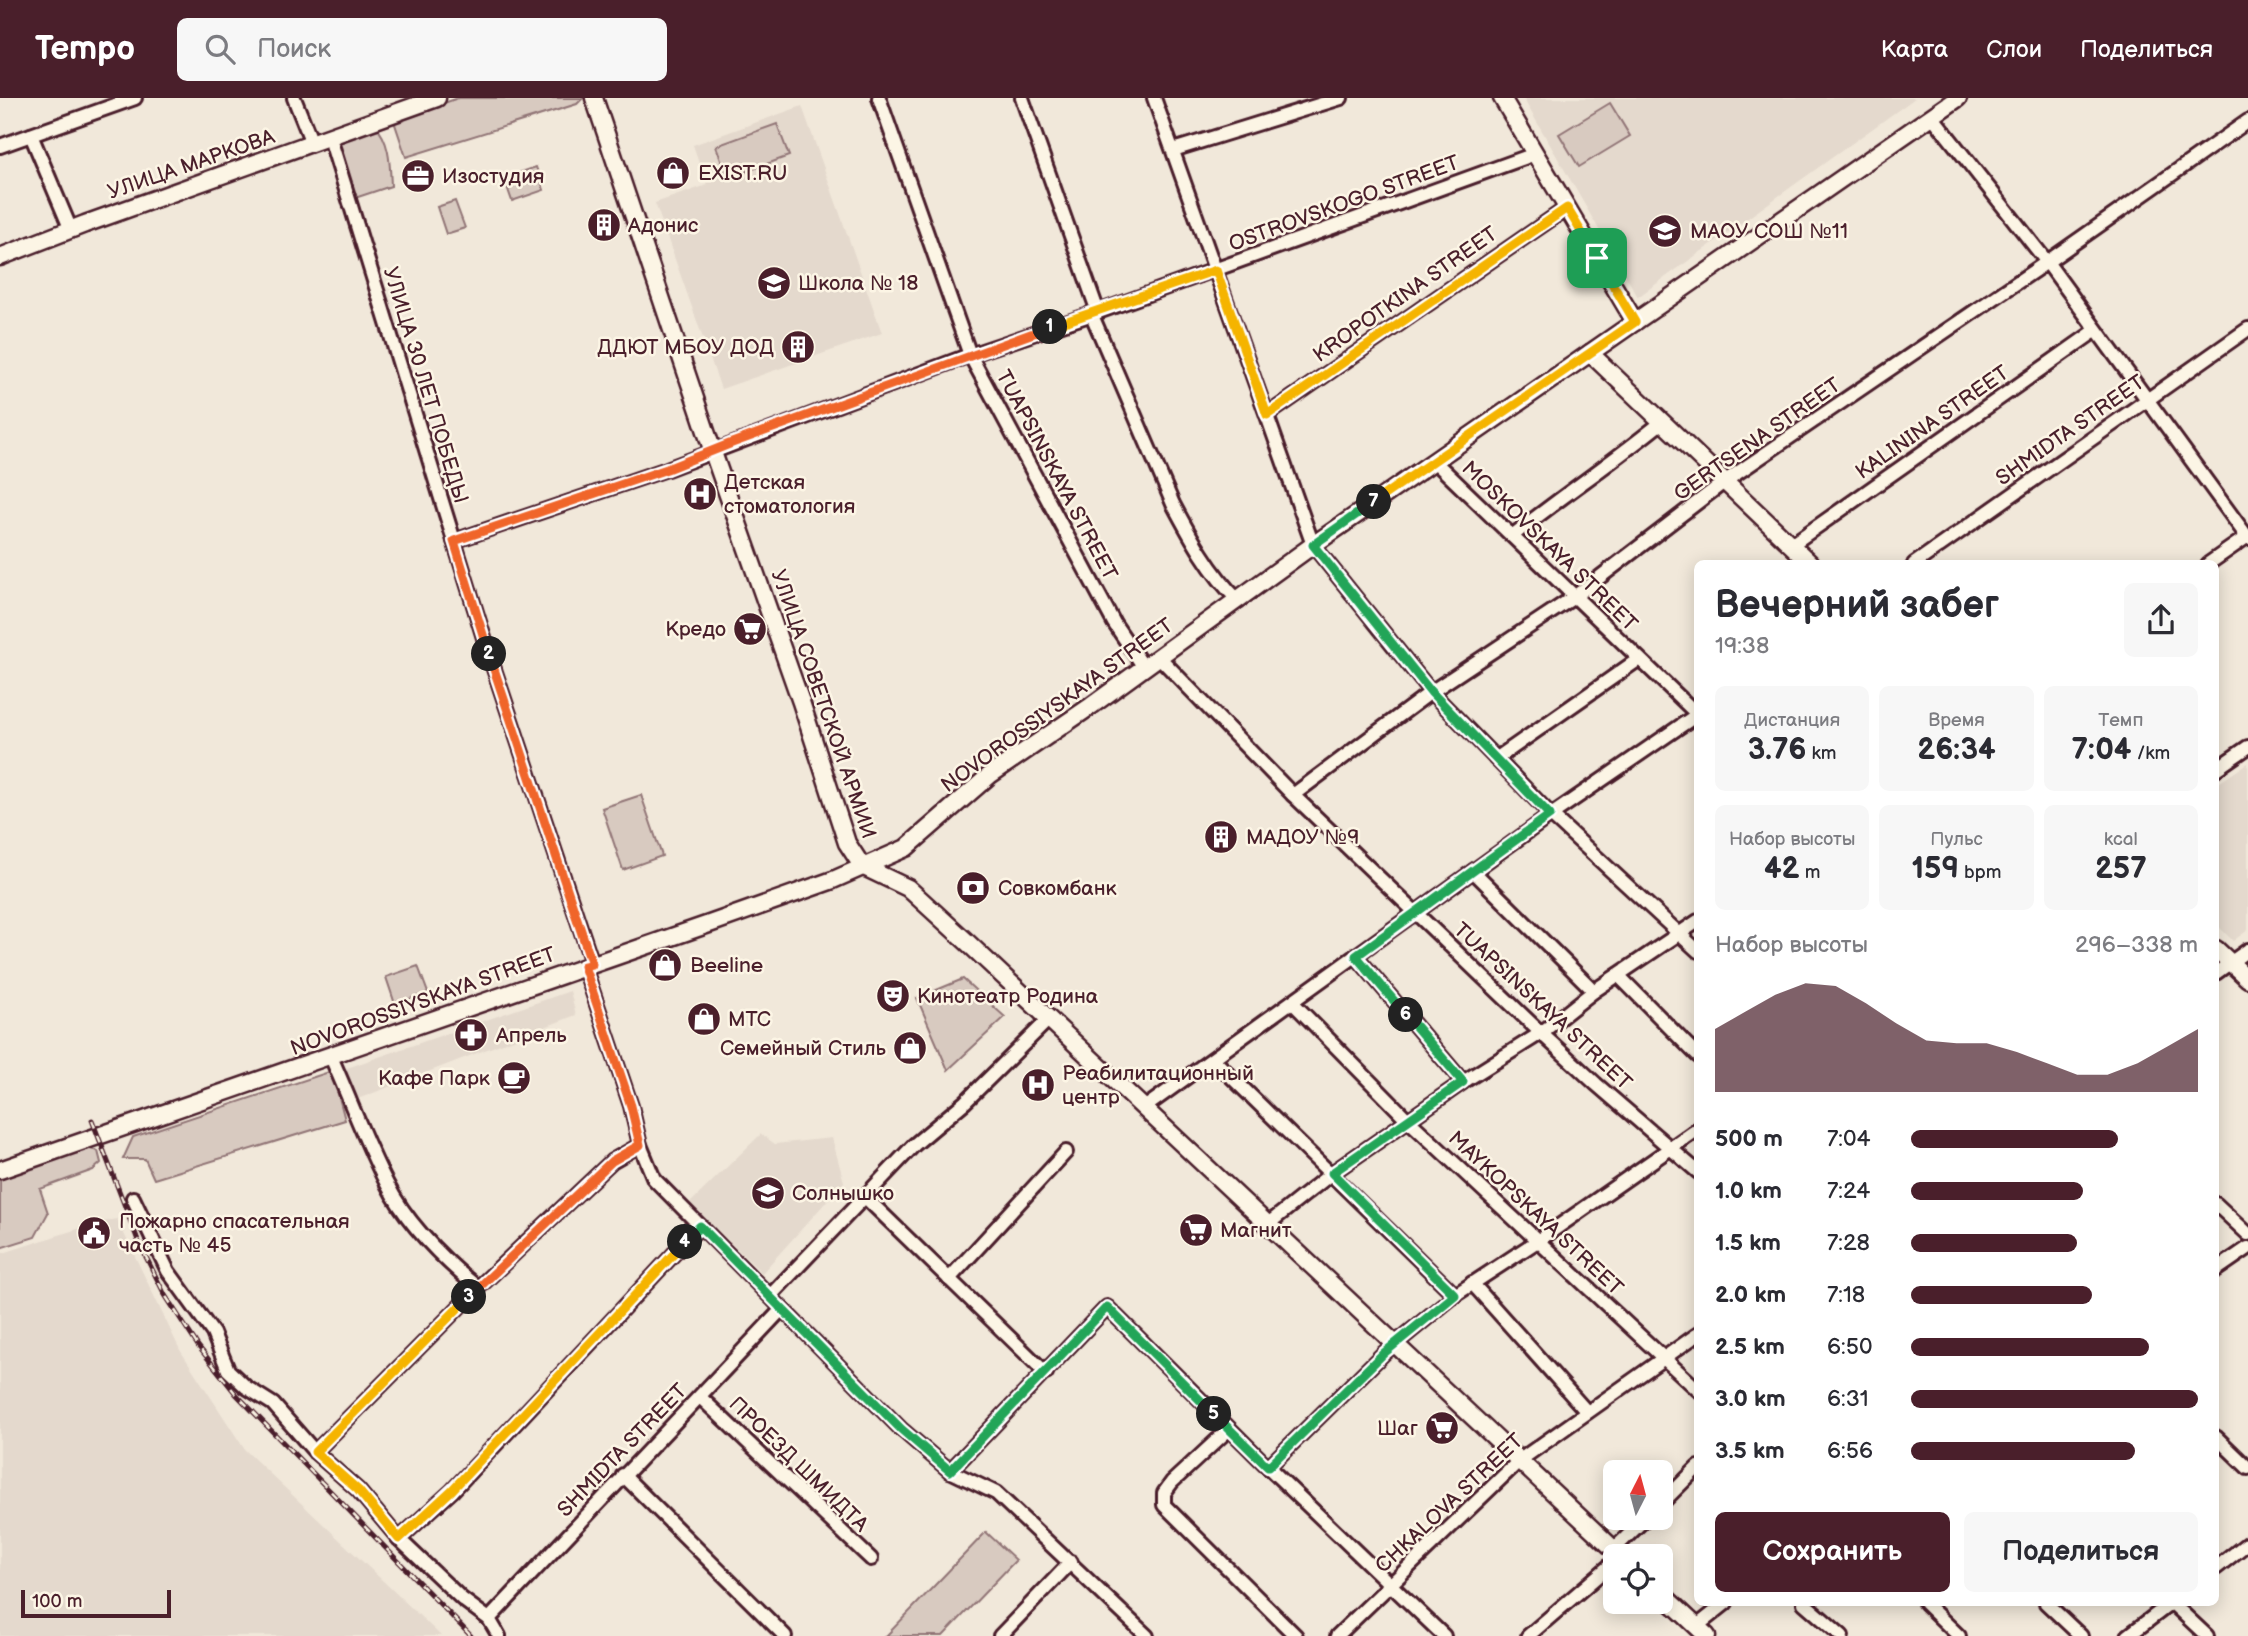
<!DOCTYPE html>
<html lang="ru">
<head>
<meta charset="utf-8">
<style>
	:root { --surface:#fff; --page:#f7f7f7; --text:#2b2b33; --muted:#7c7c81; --accent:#4a1f2b }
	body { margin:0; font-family:"Balsamiq Sans",sans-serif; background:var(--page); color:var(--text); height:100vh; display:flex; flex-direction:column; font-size:26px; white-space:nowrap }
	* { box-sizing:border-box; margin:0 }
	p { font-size:23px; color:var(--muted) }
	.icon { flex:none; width:38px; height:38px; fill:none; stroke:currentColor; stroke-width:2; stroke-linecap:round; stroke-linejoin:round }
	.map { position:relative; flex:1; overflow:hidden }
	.drawer { position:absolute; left:1694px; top:462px; width:525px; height:1046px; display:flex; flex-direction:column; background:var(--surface); border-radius:10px; box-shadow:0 4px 18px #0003 }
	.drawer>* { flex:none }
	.needle { width:46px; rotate:6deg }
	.controls { position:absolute; left:1603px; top:1362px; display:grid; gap:14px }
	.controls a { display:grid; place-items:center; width:70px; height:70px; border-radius:10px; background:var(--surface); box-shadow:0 4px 18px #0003; font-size:35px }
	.scale { position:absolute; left:21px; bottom:18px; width:150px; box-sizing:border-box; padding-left:7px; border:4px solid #4a1f2b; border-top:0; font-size:19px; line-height:24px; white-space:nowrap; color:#4a1f2b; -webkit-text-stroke:5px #fcf5e5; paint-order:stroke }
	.pin { position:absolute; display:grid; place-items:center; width:60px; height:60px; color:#fff; margin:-30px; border-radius:14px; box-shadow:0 4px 10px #0006 }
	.km { position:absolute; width:35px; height:35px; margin:-18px; border-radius:50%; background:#222; color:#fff; font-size:19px; line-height:35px; text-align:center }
	.round { display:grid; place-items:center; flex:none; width:74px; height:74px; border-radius:10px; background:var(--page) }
	.summary { display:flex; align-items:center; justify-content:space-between; height:119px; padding:0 21px }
	h1 { font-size:38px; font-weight:600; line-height:52px }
	.figures { display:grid; grid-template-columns:repeat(3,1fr); gap:10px; height:119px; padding:7px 21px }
	.figures div { display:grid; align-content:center; border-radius:10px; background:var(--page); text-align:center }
	.figures b { font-size:30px; font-weight:600 }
	.figures small { font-size:19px; font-weight:400 }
	.figures p { font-size:19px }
	.chart { height:196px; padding:14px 21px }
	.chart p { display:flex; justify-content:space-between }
	.chart svg { width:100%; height:126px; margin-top:7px; fill:var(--accent); opacity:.7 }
	.primary-button { display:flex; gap:14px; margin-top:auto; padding:14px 21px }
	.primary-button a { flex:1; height:80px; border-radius:10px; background:var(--accent); color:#fff; font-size:28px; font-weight:600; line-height:80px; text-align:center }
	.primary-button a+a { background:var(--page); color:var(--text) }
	ul { padding:0 21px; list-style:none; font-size:23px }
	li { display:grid; grid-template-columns:112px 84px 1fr; align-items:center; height:52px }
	li i { height:18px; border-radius:9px; background:var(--accent) }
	header { display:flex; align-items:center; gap:42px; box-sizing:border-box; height:98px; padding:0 35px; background:var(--accent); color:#fff }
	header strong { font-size:33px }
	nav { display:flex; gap:38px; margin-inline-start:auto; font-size:24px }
	.search { width:490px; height:63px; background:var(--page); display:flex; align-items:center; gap:18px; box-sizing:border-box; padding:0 24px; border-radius:10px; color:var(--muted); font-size:26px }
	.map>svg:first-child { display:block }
</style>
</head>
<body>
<header>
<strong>Tempo</strong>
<div class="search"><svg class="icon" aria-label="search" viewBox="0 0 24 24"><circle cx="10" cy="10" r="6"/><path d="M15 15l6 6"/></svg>Поиск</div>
<nav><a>Карта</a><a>Слои</a><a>Поделиться</a></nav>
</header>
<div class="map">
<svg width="2248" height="1538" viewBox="0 0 2248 1538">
	<rect width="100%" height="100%" fill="#f1e8da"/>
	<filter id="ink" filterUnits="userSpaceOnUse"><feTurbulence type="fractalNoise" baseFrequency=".0143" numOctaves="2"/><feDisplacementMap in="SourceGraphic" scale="14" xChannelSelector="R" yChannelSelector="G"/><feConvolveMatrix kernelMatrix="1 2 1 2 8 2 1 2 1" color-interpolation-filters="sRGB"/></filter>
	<g filter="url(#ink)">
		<g fill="#e4d9cd">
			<polygon points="1523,0 1915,0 1638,199"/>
			<polygon points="802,8 882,235 721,291 655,105 707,87 693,47"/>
			<polygon points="2248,665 2248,832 2233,843 2216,826 2216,687"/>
			<polygon points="570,893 576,917 355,1002 344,971"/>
			<polygon points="761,1036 775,1046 832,1040 844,1084 762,1175 690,1105"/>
			<polygon points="117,1121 180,1252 245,1352 441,1538 0,1538 0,1156 93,1126"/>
		</g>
		<g fill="#d8cac0" stroke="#917476" stroke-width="2">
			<polygon points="458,0 583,0 577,6 406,59 394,23"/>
			<polygon points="1610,5 1630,38 1579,69 1559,36"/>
			<polygon points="777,26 789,58 728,80 716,48"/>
			<path d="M375,28C390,42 390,68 391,88L355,100L337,48L340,40Z"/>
			<polygon points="536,69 544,92 512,103 504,80"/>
			<polygon points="455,103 465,130 446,136 437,109"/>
			<polygon points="641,697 662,758 623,772 602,710"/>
			<polygon points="418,868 428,895 395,906 386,879"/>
			<polygon points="963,881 1005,919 948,972 917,900"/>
			<polygon points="332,973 345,1022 154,1081 145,1061 123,1061 133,1039"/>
			<polygon points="86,1050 98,1053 101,1065 93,1072 40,1091 48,1115 35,1139 0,1150 0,1080"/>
			<polygon points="986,1434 1016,1462 943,1538 886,1538"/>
		</g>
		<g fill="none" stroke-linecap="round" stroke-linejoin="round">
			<g stroke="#4a1f2b" stroke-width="18">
				<g id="minor">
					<polyline points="294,0 312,45"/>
					<polyline points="879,0 970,257 1114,525 1143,568"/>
					<polyline points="1022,0 1098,214"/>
					<polyline points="1154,0 1313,447 1431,594 1551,717 1698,853"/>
					<polyline points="1932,18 2047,164 2248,440"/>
					<polyline points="31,37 71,132"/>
					<polyline points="330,40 488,553 592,865"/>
					<polyline points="0,48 135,0"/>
					<polyline points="1173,52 1341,0"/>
					<path d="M1091,215L1173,406C1190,438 1210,475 1237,501"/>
					<polyline points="1267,317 1567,110"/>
					<polyline points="1434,363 1698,617"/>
					<path d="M1512,438C1561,399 1613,364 1662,324"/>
					<polyline points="454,443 667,371 970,257 1098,214 1535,56"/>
					<polyline points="1791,447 2095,233"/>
					<polyline points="1914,466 2248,231"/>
					<polyline points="2208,466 2248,438"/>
					<polyline points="1158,558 1293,697 1541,935 1596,986 1698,1074"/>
					<polyline points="1496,661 1639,561"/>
					<polyline points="2216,671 2248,649"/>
					<polyline points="1293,697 1431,594 1574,499 1724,384 2047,164 2248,23"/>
					<polyline points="1473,773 1594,893"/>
					<polyline points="1356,858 1463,984"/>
					<polyline points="584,868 631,1008 640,1047 654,1081 901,1331 950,1373 996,1395 1147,1538"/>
					<polyline points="2216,875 2248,852"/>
					<polyline points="1618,877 1698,958"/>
					<polyline points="1292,904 1408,1022 1698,1292"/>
					<path d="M331,959C350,1001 366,1046 387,1086C407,1126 444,1162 478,1190"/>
					<polyline points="1213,961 1455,1197"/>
					<polyline points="1144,1010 1551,717 1698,616"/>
					<polyline points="864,1098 1046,1275"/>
					<polyline points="133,1100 168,1173 213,1235 228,1272 246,1289 273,1306 315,1354 358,1392 399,1441 462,1501 489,1521 499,1538"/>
					<polyline points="2216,1106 2248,1136"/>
					<polyline points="1268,1126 1332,1075 1463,984 1541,935 1594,893 1698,823"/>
					<polyline points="2216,1172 2248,1150"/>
					<polyline points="949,1181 1066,1054"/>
					<polyline points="1472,1185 1587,1314"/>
					<polyline points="771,1197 914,1047 965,1004 1049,921"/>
					<polyline points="700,1299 871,1461"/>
					<polyline points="1229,1331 1172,1384 1164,1395 1164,1407 1296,1538"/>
					<polyline points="2216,1339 2248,1370"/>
					<polyline points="315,1354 478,1190 612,1063 640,1047"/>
					<polyline points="1268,1369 1384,1255 1455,1197 1539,1142 1698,1031"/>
					<polyline points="950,1373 1107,1209 1268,1369 1444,1538"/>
					<polyline points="623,1377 785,1538"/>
					<polyline points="1661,1406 1698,1369"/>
					<polyline points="399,1441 452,1393 700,1128"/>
					<polyline points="1614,1451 1647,1419"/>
					<polyline points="2216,1470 2248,1445"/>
					<polyline points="1804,1505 1842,1538"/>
					<polyline points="1925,1505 1959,1538"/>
					<polyline points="2046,1505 2081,1538"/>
					<polyline points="2172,1505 2207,1538"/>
					<polyline points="489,1521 782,1211"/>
					<polyline points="1697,1528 1726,1505"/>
					<polyline points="1000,1538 1071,1464"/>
					<polyline points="1337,1538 1520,1362 1698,1236"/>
					<polyline points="1528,1538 1615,1463"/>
					<polyline points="2128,1538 2171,1505"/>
				</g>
			</g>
			<g stroke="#4a1f2b" stroke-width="21">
				<g id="major">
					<polyline points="594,0 716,363 801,604 847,745 862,768 908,790 967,844 1621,1458"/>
					<polyline points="1502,0 1635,224"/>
					<polyline points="0,159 85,126 437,0"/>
					<polyline points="1590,255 1811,466"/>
					<polyline points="2216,851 2248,881"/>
					<polyline points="0,1072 712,825 833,782 906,750 990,677 1091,608 1313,447 1958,0"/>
					<polyline points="1661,1495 1707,1538"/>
				</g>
			</g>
			<use href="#minor" stroke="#fcf5e5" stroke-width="12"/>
			<use href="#major" stroke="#fcf5e5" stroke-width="16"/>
			<g stroke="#4a1f2b" stroke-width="5">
				<polyline id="rail" points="92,1022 139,1145 165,1197 198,1248 236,1296 471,1538"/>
			</g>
			<use href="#rail" stroke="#fcf5e5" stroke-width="2.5" stroke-dasharray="8" stroke-linecap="butt"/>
		</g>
	</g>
	<g fill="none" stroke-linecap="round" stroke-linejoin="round" filter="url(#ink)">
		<g stroke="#fff" stroke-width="14">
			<polyline id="split-1" points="1050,229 1216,172 1267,317 1567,110 1597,160"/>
		</g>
		<g stroke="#fff" stroke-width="14">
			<polyline id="split-2" points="489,556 454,443 667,371 732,345 1050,229"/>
		</g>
		<g stroke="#fff" stroke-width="14">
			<polyline id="split-3" points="469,1199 612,1063 640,1047 631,1008 584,868 592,866 489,556"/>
		</g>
		<g stroke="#fff" stroke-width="14">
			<polyline id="split-4" points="469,1199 315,1354 358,1392 399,1441 452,1392 685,1144"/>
		</g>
		<g stroke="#fff" stroke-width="14">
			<polyline id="split-5" points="685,1144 700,1128 901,1331 950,1373 1107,1209 1214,1316"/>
		</g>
		<g stroke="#fff" stroke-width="14">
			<polyline id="split-6" points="1214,1316 1268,1369 1384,1255 1455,1197 1332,1075 1463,984 1406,917"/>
		</g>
		<g stroke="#fff" stroke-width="14">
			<polyline id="split-7" points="1374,404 1313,447 1431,594 1550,717 1356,858 1406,917"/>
		</g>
		<g stroke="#fff" stroke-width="14">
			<polyline id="split-8" points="1374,404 1635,224 1597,160"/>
		</g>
		<use href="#split-1" stroke="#f5b400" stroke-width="9"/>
		<use href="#split-2" stroke="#f0652b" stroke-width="9"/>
		<use href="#split-3" stroke="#f0652b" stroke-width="9"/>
		<use href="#split-4" stroke="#f5b400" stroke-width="9"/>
		<use href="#split-5" stroke="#22a559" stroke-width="9"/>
		<use href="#split-6" stroke="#22a559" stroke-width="9"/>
		<use href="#split-7" stroke="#22a559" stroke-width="9"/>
		<use href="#split-8" stroke="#f5b400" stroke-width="9"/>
	</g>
	<defs>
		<g id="shop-disc" transform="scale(1.75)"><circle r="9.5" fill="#4a1f2b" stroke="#fcf5e5"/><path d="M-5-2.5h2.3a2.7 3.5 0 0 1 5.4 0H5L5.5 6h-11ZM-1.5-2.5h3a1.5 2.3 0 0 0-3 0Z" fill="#fff"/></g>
		<g id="office-disc" transform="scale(1.75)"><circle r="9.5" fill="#4a1f2b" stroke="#fcf5e5"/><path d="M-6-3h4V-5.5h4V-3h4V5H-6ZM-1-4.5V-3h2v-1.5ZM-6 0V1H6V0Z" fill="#fff"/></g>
		<g id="building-disc" transform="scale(1.75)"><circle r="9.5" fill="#4a1f2b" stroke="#fcf5e5"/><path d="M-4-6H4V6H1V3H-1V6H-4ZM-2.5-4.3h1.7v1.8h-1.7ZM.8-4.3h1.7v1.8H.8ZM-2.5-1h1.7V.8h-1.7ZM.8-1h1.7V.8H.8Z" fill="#fff"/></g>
		<g id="school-disc" transform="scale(1.75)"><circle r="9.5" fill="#4a1f2b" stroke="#fcf5e5"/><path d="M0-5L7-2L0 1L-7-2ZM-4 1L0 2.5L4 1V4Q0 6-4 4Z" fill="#fff"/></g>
		<g id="hospital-disc" transform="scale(1.75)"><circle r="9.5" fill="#4a1f2b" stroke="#fcf5e5"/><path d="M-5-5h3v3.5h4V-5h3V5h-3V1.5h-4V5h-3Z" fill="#fff"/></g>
		<g id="supermarket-disc" transform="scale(1.75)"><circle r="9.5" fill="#4a1f2b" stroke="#fcf5e5"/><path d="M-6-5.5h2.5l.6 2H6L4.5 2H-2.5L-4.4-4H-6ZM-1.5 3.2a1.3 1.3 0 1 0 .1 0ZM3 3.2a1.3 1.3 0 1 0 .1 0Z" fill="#fff"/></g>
		<g id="bank-disc" transform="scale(1.75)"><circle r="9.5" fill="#4a1f2b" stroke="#fcf5e5"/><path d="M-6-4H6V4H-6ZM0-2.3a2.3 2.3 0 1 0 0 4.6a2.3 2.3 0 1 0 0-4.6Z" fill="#fff"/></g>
		<g id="theatre-disc" transform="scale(1.75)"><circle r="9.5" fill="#4a1f2b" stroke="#fcf5e5"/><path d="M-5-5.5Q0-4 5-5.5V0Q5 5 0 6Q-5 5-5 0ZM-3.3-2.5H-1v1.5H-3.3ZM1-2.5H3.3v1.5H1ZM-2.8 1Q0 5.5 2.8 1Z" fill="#fff"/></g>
		<g id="pharmacy-disc" transform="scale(1.75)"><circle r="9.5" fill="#4a1f2b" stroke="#fcf5e5"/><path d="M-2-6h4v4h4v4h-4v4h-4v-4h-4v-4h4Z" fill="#fff"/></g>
		<g id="cafe-disc" transform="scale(1.75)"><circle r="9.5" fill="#4a1f2b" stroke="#fcf5e5"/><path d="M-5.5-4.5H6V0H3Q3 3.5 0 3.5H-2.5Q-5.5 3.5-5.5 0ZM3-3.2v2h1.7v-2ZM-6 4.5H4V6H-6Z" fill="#fff"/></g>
		<g id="civic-disc" transform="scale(1.75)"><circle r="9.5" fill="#4a1f2b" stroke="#fcf5e5"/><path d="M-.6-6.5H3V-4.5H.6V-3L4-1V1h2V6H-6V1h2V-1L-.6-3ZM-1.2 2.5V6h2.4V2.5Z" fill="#fff"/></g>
	</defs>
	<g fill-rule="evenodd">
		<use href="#shop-disc" x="673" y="75"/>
		<use href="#office-disc" x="418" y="78"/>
		<use href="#building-disc" x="604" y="127"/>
		<use href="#school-disc" x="1665" y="133"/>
		<use href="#school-disc" x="774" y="185"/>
		<use href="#building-disc" x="798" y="249"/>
		<use href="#hospital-disc" x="700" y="396"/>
		<use href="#supermarket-disc" x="750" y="531"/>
		<use href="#building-disc" x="1221" y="739"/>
		<use href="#bank-disc" x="973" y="790"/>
		<use href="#shop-disc" x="665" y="867"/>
		<use href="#theatre-disc" x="893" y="898"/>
		<use href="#shop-disc" x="704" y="921"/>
		<use href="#pharmacy-disc" x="471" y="937"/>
		<use href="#shop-disc" x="910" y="950"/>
		<use href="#cafe-disc" x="514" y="980"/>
		<use href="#hospital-disc" x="1038" y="987"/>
		<use href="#school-disc" x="768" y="1095"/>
		<use href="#supermarket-disc" x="1196" y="1132"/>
		<use href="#civic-disc" x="94" y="1135"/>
		<use href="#supermarket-disc" x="1442" y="1330"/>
	</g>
	<g text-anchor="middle" stroke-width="5" stroke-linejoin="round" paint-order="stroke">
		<g font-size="21" fill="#4a1f2b" stroke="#fcf5e5">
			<text transform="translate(191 66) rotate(-19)" y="7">УЛИЦА МАРКОВА</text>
			<text transform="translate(1344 105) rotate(-20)" y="7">OSTROVSKOGO STREET</text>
			<text transform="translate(1405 196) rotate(-35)" y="7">KROPOTKINA STREET</text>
			<text transform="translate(426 287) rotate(73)" y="7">УЛИЦА 30 ЛЕТ ПОБЕДЫ</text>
			<text transform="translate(1932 324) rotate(-35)" y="7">KALININA STREET</text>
			<text transform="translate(2070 332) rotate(-35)" y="7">SHMIDTA STREET</text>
			<text transform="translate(1757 341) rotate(-35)" y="7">GERTSENA STREET</text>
			<text transform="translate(1057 377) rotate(62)" y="7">TUAPSINSKAYA STREET</text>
			<text transform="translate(1550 448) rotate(44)" y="7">MOSKOVSKAYA STREET</text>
			<text transform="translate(824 606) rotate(71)" y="7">УЛИЦА СОВЕТСКОЙ АРМИИ</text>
			<text transform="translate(1057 607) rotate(-36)" y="7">NOVOROSSIYSKAYA STREET</text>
			<text transform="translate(423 903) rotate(-20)" y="7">NOVOROSSIYSKAYA STREET</text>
			<text transform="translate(1543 908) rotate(43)" y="7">TUAPSINSKAYA STREET</text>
			<text transform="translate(1536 1115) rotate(43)" y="7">MAYKOPSKAYA STREET</text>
			<text transform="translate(622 1352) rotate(-46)" y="7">SHMIDTA STREET</text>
			<text transform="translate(799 1366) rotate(44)" y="7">ПРОЕЗД ШМИДТА</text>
			<text transform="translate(1449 1405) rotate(-43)" y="7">CHKALOVA STREET</text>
		</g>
		<g font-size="21" fill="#4a1f2b" stroke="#fcf5e5" text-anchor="start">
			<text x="698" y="82">EXIST.RU</text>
			<text x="442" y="85">Изостудия</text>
			<text x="628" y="134">Адонис</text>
			<text x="1690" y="140">МАОУ СОШ №11</text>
			<text x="798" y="192">Школа № 18</text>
			<text x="774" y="256" text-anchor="end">ДДЮТ МБОУ ДОД</text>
			<text x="724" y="391">Детская<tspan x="724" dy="24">стоматология</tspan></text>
			<text x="726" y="538" text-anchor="end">Кредо</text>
			<text x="1246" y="746">МАДОУ №9</text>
			<text x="998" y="797">Совкомбанк</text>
			<text x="690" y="874">Beeline</text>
			<text x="917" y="905">Кинотеатр Родина</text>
			<text x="728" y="928">МТС</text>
			<text x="496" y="944">Апрель</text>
			<text x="886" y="957" text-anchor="end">Семейный Стиль</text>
			<text x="1062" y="982">Реабилитационный<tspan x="1062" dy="24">центр</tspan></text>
			<text x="490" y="987" text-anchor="end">Кафе Парк</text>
			<text x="792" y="1102">Солнышко</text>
			<text x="119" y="1130">Пожарно спасательная<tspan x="119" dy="24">часть № 45</tspan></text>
			<text x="1220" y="1139">Магнит</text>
			<text x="1418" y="1337" text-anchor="end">Шаг</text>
		</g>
	</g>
</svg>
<div class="controls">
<a><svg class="needle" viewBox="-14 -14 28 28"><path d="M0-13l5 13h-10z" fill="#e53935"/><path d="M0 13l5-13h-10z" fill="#7c7c81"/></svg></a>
<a><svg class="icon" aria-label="locate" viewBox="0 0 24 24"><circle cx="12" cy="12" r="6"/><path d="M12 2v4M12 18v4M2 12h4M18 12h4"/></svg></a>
</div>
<div class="scale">100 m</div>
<div class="pin" style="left:1597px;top:160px;background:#1e9e55"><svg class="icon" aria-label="arrive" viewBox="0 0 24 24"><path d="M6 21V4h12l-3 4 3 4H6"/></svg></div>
<b class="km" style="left:1050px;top:229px">1</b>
<b class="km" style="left:489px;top:556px">2</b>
<b class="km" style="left:469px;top:1199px">3</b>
<b class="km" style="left:685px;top:1144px">4</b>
<b class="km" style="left:1214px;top:1316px">5</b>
<b class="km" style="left:1406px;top:917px">6</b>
<b class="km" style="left:1374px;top:404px">7</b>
<section class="drawer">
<div class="summary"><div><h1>Вечерний забег</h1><p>19:38</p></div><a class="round"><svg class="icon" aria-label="share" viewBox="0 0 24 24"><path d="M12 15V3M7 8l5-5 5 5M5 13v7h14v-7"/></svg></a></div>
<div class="figures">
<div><p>Дистанция</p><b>3.76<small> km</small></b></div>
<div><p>Время</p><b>26:34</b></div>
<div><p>Темп</p><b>7:04<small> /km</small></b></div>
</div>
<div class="figures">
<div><p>Набор высоты</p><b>42<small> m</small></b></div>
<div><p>Пульс</p><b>159<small> bpm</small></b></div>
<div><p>kcal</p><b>257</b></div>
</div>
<div class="chart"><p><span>Набор высоты</span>296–338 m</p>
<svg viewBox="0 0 160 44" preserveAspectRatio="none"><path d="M0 44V22L10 16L20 10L30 6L40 7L50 13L60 20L70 26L80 27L90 27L100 30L110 34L120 38L130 38L140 34L150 28L160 22V44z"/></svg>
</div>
<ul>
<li><b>500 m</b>7:04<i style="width:72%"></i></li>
<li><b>1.0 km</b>7:24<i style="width:60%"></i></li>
<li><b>1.5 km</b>7:28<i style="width:58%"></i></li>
<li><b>2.0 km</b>7:18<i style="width:63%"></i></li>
<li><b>2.5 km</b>6:50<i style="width:83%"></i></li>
<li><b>3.0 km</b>6:31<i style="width:100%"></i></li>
<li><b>3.5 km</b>6:56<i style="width:78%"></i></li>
</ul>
<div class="primary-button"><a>Сохранить</a><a>Поделиться</a></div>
</section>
</div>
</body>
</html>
